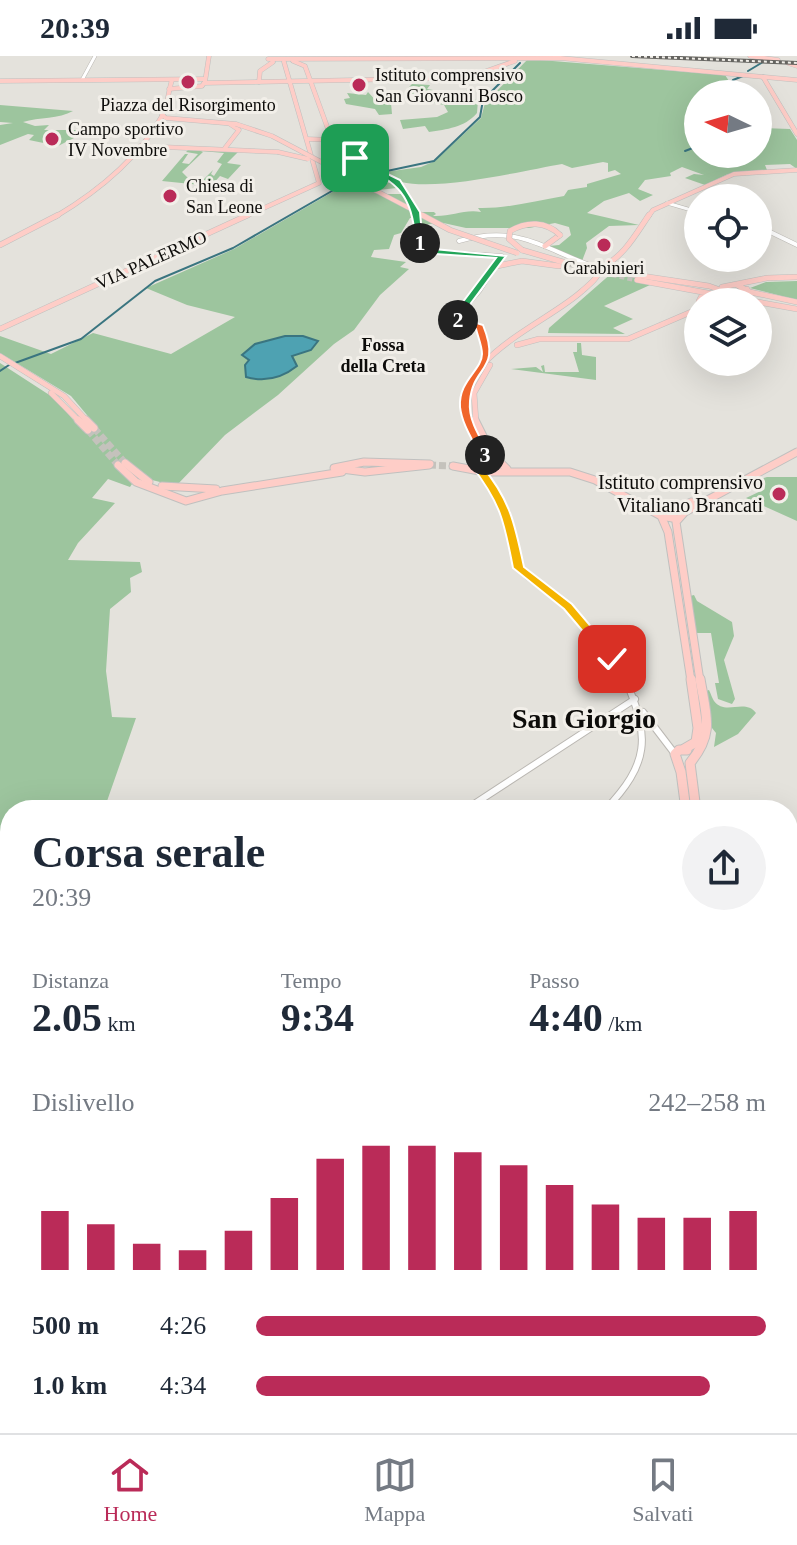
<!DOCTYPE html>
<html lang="it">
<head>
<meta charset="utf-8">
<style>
	:root { --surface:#fff; --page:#f2f2f3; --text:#1f2937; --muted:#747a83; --line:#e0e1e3; --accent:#ba2b58 }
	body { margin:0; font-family:Georgia,serif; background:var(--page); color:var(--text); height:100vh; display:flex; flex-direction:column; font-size:30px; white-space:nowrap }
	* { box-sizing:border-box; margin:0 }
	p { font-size:26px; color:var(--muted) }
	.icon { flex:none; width:44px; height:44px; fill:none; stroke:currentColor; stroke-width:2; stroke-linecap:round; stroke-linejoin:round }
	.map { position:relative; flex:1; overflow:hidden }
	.drawer { position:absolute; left:0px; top:744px; width:798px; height:634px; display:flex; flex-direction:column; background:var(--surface); border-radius:32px 32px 0 0; box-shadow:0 8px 32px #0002 }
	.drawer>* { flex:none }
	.needle { width:52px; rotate:275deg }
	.buttons { position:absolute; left:684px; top:24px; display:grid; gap:16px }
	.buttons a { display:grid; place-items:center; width:88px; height:88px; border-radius:50%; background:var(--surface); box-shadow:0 8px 32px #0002; font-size:40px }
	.pin { position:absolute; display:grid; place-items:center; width:68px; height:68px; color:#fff; margin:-34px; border-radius:16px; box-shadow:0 4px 12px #0006 }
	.km { position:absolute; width:40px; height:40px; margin:-20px; border-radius:50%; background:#222; color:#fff; font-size:22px; line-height:40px; text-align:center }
	.round { display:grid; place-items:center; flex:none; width:84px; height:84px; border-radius:42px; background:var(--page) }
	.headline { display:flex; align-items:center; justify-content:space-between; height:136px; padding:0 32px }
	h1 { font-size:44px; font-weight:700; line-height:60px }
	.figures { display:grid; grid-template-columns:repeat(3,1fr); gap:12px; height:136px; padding:8px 32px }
	.figures div { display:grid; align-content:center }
	.figures b { font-size:40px; font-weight:700 }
	.figures small { font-size:22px; font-weight:400 }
	.figures p { font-size:22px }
	.chart { height:224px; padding:16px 32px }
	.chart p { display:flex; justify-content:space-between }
	.chart svg { width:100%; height:144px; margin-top:8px; stroke:var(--accent); stroke-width:6 }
	ul { padding:0 32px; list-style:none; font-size:26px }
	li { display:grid; grid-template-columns:128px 96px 1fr; align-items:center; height:60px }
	li i { height:20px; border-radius:10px; background:var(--accent) }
	.status { display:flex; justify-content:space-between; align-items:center; height:56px; padding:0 40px; background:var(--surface); direction:ltr }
	.status svg { height:22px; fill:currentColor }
	.tab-bar { display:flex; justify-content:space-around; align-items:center; height:112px; border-top:2px solid var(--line); background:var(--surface); font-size:22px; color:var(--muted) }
	.tab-bar a { display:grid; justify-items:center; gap:4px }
	.tab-bar .on { color:var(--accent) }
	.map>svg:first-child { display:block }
</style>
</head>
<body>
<div class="status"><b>20:39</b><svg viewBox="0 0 49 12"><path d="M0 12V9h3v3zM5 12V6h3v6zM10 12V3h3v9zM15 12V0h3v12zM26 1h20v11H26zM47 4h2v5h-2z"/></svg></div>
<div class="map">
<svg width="797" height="1377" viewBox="0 0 797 1377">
	<rect width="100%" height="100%" fill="#e4e2dc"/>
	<g fill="#9dc59e" fill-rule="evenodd">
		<path d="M528,3L725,19L729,25L719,33L720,38H698V98H758V68L760,72L790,73L797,84V113L790,108L765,109L767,114L728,118L705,129L685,122L694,118L704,119L682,111L670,117L671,120L645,124L638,133L653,139L640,145L629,137L604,145L587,157L639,169L609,170L586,187L587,192L582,205L549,190L559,189L571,179L569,171L555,167L529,172H466L439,166L421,170V156H434L436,158L433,160C451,161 464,153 481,156L478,152C502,153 532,146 564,140L568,134L587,131V128L621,118L615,114L608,116V107L603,106L572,112L562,108C522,115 440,135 401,126C396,125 390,119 385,116L421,111L435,105L481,62L485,47Z"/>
		<path d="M412,28L430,29L427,33L445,36L469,34L457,41L478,44L477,57C464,72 447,73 429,76L425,70L403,73L400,64L437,61L448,56L444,49L415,43L416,38H410L407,33Z"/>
		<polygon points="383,35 395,37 391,47 392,58 379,59 375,53 346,48 344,43 350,42 347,37 366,39 368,36 378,47 388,46"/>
		<path d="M0,49L73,55C59,63 39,61 23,66L35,70L49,69L44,74H90L58,90L29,84L34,79L28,78L0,89V69L13,67L0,66Z"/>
		<path d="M189,93L239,95L227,107L241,109L228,123L220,120L211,130L162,125L185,98H188L182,107L189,108L198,98L186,96ZM201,95L224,97L217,106L222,108L214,120L211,118L213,114L203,124L188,122L182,116L203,96Z"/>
		<polygon points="375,119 385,127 396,126 397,132 378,134 380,138 403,138 416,162 410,162 401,177 394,179 389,193 374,194 371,201 406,206 400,211 409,213 380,239 354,274 334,288 278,339 225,379 176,430 152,424 137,414 115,411 132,428 130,431 108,423 92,442 115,447 78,487 68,504 140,506 142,516 130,522 131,536 110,553 106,615 112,661 136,662 106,748 81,754 10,754 10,812 0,815 0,307 54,342 83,375 97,371 71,340 0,297 0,280 51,298 93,277 171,298 235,261 187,249 146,232 234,193 348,127"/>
		<path d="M613,216H624L723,235C712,241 706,239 695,237L710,239L718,234L641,220L650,229L604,250L633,263L613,272L625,278L548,277L549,272Z"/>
		<polygon points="797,225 797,244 750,232 766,226"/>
		<polygon points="577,287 581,287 582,299 596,301 596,324 511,313 536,311 543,316 541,310 544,309 545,316 579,316 573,296 577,296"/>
		<polygon points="767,421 797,421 797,465 746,442 765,433 754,425"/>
		<polygon points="694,539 697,545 732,566 734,580 724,604 735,643 732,648 718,643 715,627 719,627 711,577 696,577 690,540"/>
		<path d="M709,634C711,638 712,642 714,645C725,660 745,642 756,657L738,678L714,691L716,677L712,672L706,635Z"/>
		<polygon points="788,1022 797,1026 797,1377 458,1377 457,1368 788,1368"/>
	</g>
	<path fill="#4ea2b2" stroke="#3a7580" stroke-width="2" d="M285,280H303L318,285L311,294L292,300L297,310C282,322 264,326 246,321L245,309L249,304L242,299L255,288Z"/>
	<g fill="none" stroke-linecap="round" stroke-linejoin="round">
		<g stroke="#3a7580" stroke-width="2">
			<polyline points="748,15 763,6"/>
			<polyline points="727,38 733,24 743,20"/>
			<polyline points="685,95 698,90"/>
			<polyline points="387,115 434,105 480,61 483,44 520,7"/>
			<polyline points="357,122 382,116"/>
			<polyline points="15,307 81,283 155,225 233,192 351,124"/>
			<polyline points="0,315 9,309"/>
		</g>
		<g stroke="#c4c2bc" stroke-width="5" stroke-dasharray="5 3" stroke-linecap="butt">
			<polyline points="562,207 607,216"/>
			<polyline points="604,217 637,224"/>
		</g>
		<g stroke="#c4c2bc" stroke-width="7" stroke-dasharray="7 3" stroke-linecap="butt">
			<polyline points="94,372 125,407"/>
			<polyline points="88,374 118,409"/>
			<polyline points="429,409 453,410"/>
		</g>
		<g stroke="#bbb8b3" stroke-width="4">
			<g id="minor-far4">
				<polyline points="82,24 95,0"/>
				<polyline points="327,85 397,125 417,161"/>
				<polyline points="667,147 698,156"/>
			</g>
		</g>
		<g stroke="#bbb8b3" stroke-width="5">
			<g id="minor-far3">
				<polyline points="417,159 420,195 502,200 480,234 455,263 481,272 487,296 485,306"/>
				<polyline points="758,170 797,189"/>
				<path d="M459,185C521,167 545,195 601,213"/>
			</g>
		</g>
		<g stroke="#bbb8b3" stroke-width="7">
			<polyline id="minor-far2" points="481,414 507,456 517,509 528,521 569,551 609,597 626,625"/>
		</g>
		<g stroke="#bbb8b3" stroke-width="8">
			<g id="minor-far1">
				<polyline points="643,656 675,698"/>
				<polyline points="465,754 635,643"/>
				<path d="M605,754C649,708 651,681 625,623"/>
			</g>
		</g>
		<g stroke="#bbb8b3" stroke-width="10">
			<polyline id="minor" points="0,1197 10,1187"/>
		</g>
		<g stroke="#c0c0bf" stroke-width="5">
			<g id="major-far4">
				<polyline points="750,0 778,4"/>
				<polyline points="268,3 560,2 797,24"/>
				<polyline points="293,5 305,10 332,84 307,83"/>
				<polyline points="788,7 797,10"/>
				<polyline points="763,21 797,78"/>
				<polyline points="0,25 205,23"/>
				<polyline points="205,26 209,0"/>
				<polyline points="259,26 260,15 273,6"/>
				<polyline points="169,33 202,30 204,27 454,22 475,19 515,5"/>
				<polyline points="162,59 166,62 236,68"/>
				<polyline points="140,90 278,96"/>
				<polyline points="225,92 239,74 230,68"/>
				<path d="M55,161C97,136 138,103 162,60C168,49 168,36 172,24"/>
				<polyline points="244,161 319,127 284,6"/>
				<polyline points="648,161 653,154 734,118 797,114"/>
			</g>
		</g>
		<g stroke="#c0c0bf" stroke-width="6">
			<g id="major-far3">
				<polyline points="0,189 58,159"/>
				<polyline points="545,190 560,179"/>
				<polyline points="522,194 563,206"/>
				<polyline points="497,210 522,205 559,210"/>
				<polyline points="602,214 709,230 726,236"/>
				<polyline points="637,224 713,238"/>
				<polyline points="737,229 750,236 797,246"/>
				<polyline points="722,231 767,222 797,221"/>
				<polyline points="735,242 797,253"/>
				<polyline points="699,245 701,241 712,241"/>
				<polyline points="714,246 747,233"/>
				<polyline points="0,273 248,159"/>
				<polyline points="517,289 539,283 628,283 698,253"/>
				<polyline points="0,300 64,340 88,366"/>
				<polyline points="51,337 80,366"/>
				<path d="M469,366C445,305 546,268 582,235C590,228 599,221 601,211C623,202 636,178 649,159"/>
				<polyline points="476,366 474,337 490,309"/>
			</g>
		</g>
		<g stroke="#c0c0bf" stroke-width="9">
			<g id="major-far2">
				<polyline points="78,364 88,374"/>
				<polyline points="86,364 94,372"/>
				<polyline points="468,364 484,402"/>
				<polyline points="475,364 492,398 507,413"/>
				<polyline points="125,407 149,426"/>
				<polyline points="118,409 136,426 186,445 222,435 342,416"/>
				<polyline points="429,409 365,416 334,412 364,406 430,408"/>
				<polyline points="453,410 485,416 570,416 595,424 661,460 678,463"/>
				<polyline points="162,430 216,433"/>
				<polyline points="650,452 676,453 691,446"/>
				<polyline points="662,462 668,476 691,625"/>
				<polyline points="700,625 676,466 685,456 797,396"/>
			</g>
		</g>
		<g stroke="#c0c0bf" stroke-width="11">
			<g id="major-far1">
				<polyline points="684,693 696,686 698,672 691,623"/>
				<polyline points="686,754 681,716 675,698 679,694 687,694"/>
				<path d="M696,754L690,707C715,677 706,659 700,623"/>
				<polyline points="788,900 795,938 793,956"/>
			</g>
		</g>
		<g stroke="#c0c0bf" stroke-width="13">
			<g id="major">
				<polyline points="794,954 795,980"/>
				<polyline points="788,1013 797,1010"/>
				<polyline points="788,1018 797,1023"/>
			</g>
		</g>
		<use href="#minor-far4" stroke="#fff" stroke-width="3"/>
		<use href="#minor-far3" stroke="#fff" stroke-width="4"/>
		<use href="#minor-far2" stroke="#fff" stroke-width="5"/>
		<use href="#minor-far1" stroke="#fff" stroke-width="6"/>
		<use href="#minor" stroke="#fff" stroke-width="8"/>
		<use href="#major-far4" stroke="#fecdc7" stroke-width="4"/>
		<use href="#major-far3" stroke="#fecdc7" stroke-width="5"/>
		<use href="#major-far2" stroke="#fecdc7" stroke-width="7"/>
		<use href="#major-far1" stroke="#fecdc7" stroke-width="9"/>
		<use href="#major" stroke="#fecdc7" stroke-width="11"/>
		<g stroke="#656460" stroke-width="4">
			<polyline id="rail" points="632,0 797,7"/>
		</g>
		<use href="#rail" stroke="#f2efe9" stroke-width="2" stroke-dasharray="3" stroke-linecap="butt"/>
		<g stroke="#c0c0bf" stroke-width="5" stroke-linecap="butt">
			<g id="major-bridge-far1">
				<polyline points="236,68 272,80 426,161"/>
				<polyline points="278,96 308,103"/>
			</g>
		</g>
		<g stroke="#c0c0bf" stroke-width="6" stroke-linecap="butt">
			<g id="major-bridge">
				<polyline points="422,159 450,174 517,197"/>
				<path d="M522,194L509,183L510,175C527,165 546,165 560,179"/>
				<polyline points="713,238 735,242"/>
			</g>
		</g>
		<use href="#major-bridge-far1" stroke="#fecdc7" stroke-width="4"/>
		<use href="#major-bridge" stroke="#fecdc7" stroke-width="5"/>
	</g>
	<path fill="#22a559" stroke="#fff" stroke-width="2" d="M353,101L400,124L420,156L423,189L416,187C411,133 397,128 353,104Z"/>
	<polygon fill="#22a559" stroke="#fff" stroke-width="2" points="420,185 424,192 506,200 460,262 461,266 450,263 496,202 420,197 416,195 416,187"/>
	<path fill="#f0652b" stroke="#fff" stroke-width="2" d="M458,261L483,269C502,316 473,308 470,345C468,365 481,383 490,399L485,402L480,399C472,383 462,368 460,351C458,325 482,314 482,298C482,290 478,281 476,273L455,266Z"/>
	<path fill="#f5b400" stroke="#fff" stroke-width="2" d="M482,396L490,399L481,409C510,443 515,468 524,511L572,548L616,600V605H608L564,553L513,512C504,465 501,448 471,409Z"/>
	<g fill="#ba2b58" stroke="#f2efe9" stroke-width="3">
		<circle cx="188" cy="26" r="8"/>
		<circle cx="359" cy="29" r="8"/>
		<circle cx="52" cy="83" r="8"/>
		<circle cx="170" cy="140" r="8"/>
		<circle cx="604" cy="189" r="8"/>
		<circle cx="779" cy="438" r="8"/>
	</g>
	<g text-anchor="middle" stroke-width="6" stroke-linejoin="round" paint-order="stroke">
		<g font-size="18" fill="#0d0c0a" stroke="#f2efe9" text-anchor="start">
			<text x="375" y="25">Istituto comprensivo<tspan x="375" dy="21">San Giovanni Bosco</tspan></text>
			<text x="188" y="55" text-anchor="middle">Piazza del Risorgimento</text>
			<text x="68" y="79">Campo sportivo<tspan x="68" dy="21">IV Novembre</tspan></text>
			<text x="186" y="136">Chiesa di<tspan x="186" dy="21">San Leone</tspan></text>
			<text x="604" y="218" text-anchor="middle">Carabinieri</text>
		</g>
		<g font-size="18" fill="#0d0c0a" stroke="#f2efe9">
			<text transform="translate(151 204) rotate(-24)" y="6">VIA PALERMO</text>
		</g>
		<g font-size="18" font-weight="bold" fill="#0d0c0a" stroke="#f2efe9">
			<text x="383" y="295">Fossa<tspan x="383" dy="21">della Creta</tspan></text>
		</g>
		<g font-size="20" fill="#0d0c0a" stroke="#f2efe9" text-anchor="end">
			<text x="763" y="433">Istituto comprensivo<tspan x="763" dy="23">Vitaliano Brancati</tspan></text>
		</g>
		<g font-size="28" font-weight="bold" fill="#0d0c0a" stroke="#f2efe9">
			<text x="584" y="672">San Giorgio</text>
		</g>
	</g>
</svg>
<div class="buttons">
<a><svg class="needle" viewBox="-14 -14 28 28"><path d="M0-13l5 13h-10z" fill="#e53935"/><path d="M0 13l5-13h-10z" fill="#747a83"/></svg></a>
<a><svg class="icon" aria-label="locate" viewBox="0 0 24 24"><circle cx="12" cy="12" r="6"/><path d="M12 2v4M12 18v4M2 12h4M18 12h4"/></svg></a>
<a><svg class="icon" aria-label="layers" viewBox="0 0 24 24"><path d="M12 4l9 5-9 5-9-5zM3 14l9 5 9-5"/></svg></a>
</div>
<div class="pin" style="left:355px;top:102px;background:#1e9e55"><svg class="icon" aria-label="arrive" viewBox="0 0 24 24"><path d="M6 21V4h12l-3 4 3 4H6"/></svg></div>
<div class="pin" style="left:612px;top:603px;background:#d93025"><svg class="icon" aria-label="check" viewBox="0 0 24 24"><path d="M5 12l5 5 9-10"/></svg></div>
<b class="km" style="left:420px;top:187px">1</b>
<b class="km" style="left:458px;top:264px">2</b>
<b class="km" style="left:485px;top:399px">3</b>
<section class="drawer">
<div class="headline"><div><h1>Corsa serale</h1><p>20:39</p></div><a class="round"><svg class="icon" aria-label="share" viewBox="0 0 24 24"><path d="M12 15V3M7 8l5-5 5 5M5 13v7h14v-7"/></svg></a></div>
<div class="figures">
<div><p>Distanza</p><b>2.05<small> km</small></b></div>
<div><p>Tempo</p><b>9:34</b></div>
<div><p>Passo</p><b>4:40<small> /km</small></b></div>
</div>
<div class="chart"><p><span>Dislivello</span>242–258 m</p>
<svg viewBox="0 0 160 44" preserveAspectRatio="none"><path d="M5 44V26M15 44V30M25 44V36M35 44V38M45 44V32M55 44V22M65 44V10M75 44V6M85 44V6M95 44V8M105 44V12M115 44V18M125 44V24M135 44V28M145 44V28M155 44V26"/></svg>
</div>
<ul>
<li><b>500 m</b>4:26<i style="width:100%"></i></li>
<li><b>1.0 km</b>4:34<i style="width:89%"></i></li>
</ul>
</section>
</div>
<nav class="tab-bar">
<a class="on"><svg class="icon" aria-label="home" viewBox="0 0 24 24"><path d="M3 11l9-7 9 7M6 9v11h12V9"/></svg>Home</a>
<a><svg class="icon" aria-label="map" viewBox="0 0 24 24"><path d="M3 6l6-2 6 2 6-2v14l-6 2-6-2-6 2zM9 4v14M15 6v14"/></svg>Mappa</a>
<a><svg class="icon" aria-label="saved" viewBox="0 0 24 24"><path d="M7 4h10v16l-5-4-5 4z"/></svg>Salvati</a>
</nav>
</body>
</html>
